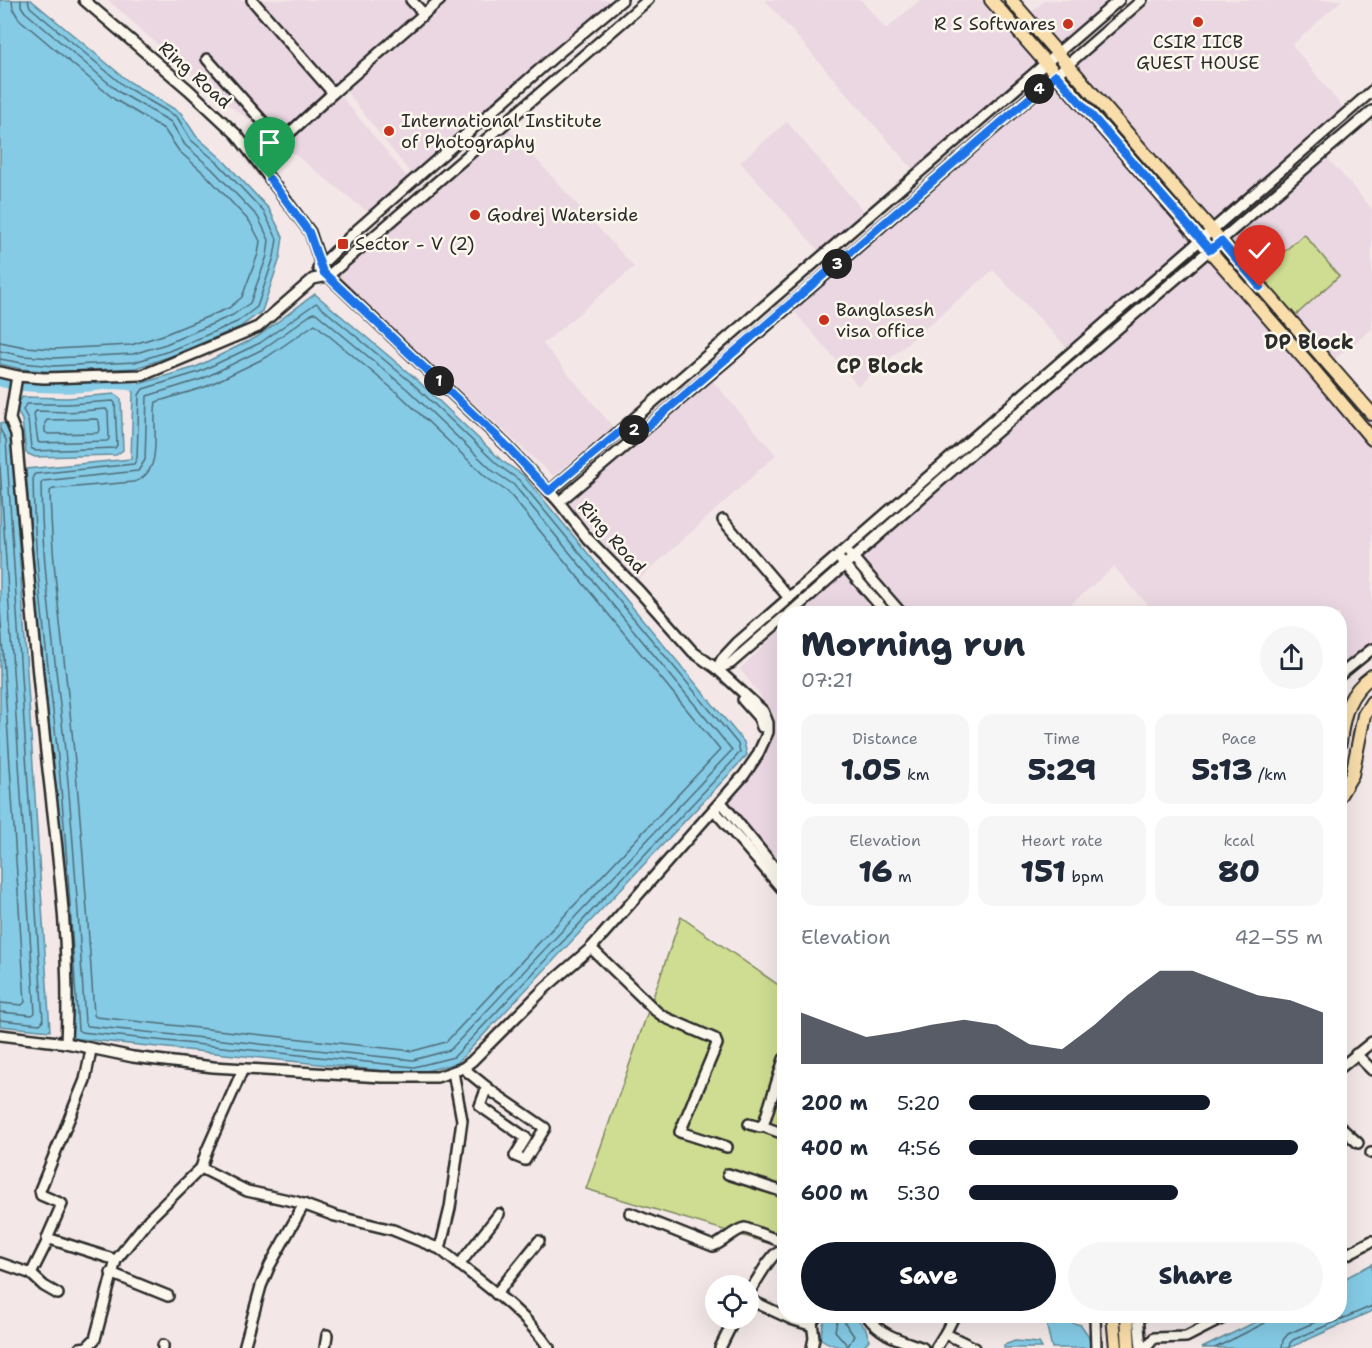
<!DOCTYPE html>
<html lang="en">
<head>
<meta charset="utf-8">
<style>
	:root { --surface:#fff; --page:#f6f6f7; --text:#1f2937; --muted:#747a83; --accent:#111827 }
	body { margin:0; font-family:"Shantell Sans",sans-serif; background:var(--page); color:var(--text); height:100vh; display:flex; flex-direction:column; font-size:22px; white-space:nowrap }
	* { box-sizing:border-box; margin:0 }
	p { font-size:20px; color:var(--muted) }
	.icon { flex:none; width:33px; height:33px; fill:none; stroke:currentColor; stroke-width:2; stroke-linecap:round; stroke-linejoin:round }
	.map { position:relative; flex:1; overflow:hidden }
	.sheet { position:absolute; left:777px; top:606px; width:570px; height:717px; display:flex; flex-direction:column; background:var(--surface); border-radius:24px; box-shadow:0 6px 24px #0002 }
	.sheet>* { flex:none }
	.buttons { position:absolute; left:705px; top:1275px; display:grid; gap:12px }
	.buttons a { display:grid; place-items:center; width:54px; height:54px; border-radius:50%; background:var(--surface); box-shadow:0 6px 24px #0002; font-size:30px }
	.pin { position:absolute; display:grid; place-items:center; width:51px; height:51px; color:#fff; margin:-62px -26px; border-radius:50% 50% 50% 0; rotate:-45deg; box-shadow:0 0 6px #0007 }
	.pin .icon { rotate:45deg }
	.km { position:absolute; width:30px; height:30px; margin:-15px; border-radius:50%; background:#222; color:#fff; font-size:16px; line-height:30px; text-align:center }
	.round { display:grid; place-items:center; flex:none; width:63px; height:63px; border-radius:32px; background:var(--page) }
	.head { display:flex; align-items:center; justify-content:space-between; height:102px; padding:0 24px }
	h1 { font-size:33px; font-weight:800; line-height:45px }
	.metrics { display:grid; grid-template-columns:repeat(3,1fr); gap:9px; height:102px; padding:6px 24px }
	.metrics div { display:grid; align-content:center; border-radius:15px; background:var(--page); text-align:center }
	.metrics b { font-size:30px; font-weight:800 }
	.metrics small { font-size:16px; font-weight:400 }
	.metrics p { font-size:16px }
	.chart { height:168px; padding:12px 24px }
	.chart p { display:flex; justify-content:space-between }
	.chart svg { width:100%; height:108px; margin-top:6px; fill:var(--accent); opacity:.7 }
	.action { display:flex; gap:12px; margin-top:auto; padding:12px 24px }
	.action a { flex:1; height:69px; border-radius:36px; background:var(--accent); color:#fff; font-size:24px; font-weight:800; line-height:69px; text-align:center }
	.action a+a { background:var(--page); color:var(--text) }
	ul { padding:0 24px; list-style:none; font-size:20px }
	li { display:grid; grid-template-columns:96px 72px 1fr; align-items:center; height:45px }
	li i { height:15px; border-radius:8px; background:var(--accent) }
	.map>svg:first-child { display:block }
</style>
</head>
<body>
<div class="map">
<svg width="1372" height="1348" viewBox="0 0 1372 1348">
	<rect width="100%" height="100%" fill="#f3e8e7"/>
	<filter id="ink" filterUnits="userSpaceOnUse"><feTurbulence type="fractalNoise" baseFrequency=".0167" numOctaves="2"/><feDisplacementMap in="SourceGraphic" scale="12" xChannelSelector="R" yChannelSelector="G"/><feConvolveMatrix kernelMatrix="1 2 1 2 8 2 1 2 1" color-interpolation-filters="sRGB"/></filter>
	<g filter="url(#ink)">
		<g fill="#ead7e2">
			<polygon points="108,0 406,0 417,13 333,86 408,178 369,213 279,142 207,89"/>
			<polygon points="443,0 621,0 414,178 343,87"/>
			<polygon points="765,0 861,0 886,29 920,0 984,0 1041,63 915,172"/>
			<polygon points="1045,0 1113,0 1060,46 1031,13"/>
			<polygon points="1153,0 1342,0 1292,45 1344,109 1212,222 1074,66"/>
			<polygon points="1056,80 1197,239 1068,349 993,270 858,386 792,309"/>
			<polygon points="787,122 866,214 821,253 740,162"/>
			<polygon points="507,127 634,267 543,344 614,428 553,476 334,276"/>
			<polygon points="1326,156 1372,209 1372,329 1331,362 1226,242"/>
			<polygon points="1209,256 1372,443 1372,645 1367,646 1340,670 1340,614 1155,613 1114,567 1061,613 898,613 854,562 1061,379"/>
			<polygon points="712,380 776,455 636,582 569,503"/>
			<polygon points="849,565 890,614 798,614"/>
			<polygon points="784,626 784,877 723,806 762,761 770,745 773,727 771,715 760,695 740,669"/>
		</g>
		<g fill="#cedd91" stroke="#7c845e" stroke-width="1.5">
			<polygon points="1304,234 1339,276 1294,317 1258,275"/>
			<polygon points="681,917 784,989 784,1222 764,1242 586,1189"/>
		</g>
		<g fill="#85cbe6" stroke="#618b9b" stroke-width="1.5">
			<polygon points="0,0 31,0 128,81 181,113 196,136 222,159 269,209 283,237 280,258 262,311 240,327 171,356 136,368 53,372 21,369 0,364"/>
			<path d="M315,294L416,379L502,461L523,475L744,742L747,755L457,1063L414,1074L72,1038C67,949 62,861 54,773C44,672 33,571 26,469L131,459L133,392L139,384L196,367L257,337Z"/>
			<polygon points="115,394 121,399 123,450 116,455 35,457 26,453 22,420 16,409 22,397 67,398"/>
			<polygon points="0,423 7,424 12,438 50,1031 0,1026"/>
			<polygon points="1372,1264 1372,1311 1289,1348 1202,1348 1268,1316 1340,1316 1340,1281"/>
			<path d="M825,1316H855L866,1329L869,1340L862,1348C845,1348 833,1348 820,1338Z"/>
			<polygon points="1052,1316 1066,1316 1073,1323 1081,1325 1088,1335 1092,1348 1052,1348 1045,1319"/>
			<polygon points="1015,1341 1039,1343 1042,1348 1004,1348 1004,1345"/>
		</g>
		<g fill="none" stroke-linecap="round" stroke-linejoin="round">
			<g stroke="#4f6b76" stroke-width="1.5">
				<path d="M316,303L412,383L498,465L519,480L738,744L740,752L731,763L454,1057L414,1067L81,1032L78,1030C72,936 67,842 57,748C48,658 34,567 33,476L35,474L134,464L137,458L139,395L143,389L199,372L260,343Z"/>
				<path d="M313,313H316L407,389L493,471L514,485L732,750L450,1050L413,1060L88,1026L85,1023C79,929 74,835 64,741C55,656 42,569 41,483L43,481L138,471L145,460L147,396L202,379L263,349Z"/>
				<path d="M315,324L401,396L487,478L508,492L720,750L446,1042L413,1051L96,1017L94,1015C88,921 82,826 72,732C64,652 52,571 50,491L53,489L133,482C166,473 151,427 156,402L205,387L267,357Z"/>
				<polyline points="0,342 25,347 54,349 131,345 163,335 229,308 242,297 258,254 260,241 250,222 206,175 179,151 164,129 114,99 19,19 13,9 12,0"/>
				<polyline points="0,351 23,356 54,358 133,354 166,344 233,315 250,303 267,256 269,240 258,217 212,169 185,145 171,122 119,92 25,12 21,6 21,0"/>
				<polyline points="0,359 22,363 53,366 135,362 169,351 237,322 257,307 274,257 277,239 264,212 218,163 191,140 177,117 124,86 30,7 28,0"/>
				<polygon points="113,401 115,403 117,445 115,448 36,451 31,448 28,419 23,410 26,404 68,404"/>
				<polygon points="106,409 108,412 109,439 107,441 40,443 38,442 34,414 36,411 68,412"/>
				<polygon points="97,419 99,421 100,430 97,433 48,434 45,432 45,423 47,420"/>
				<polyline points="0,429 6,440 43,1021 40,1024 0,1020"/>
				<polyline points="0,467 35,1013 32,1015 0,1012"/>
				<polyline points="0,608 25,1002 22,1005 0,1003"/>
				<polyline points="838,1316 835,1331 848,1346 854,1336 845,1323 843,1316"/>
				<polyline points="1215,1348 1265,1323 1268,1316"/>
				<polyline points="1282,1348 1283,1340 1288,1334 1329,1316"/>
				<polyline points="1289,1348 1290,1343 1293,1340 1372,1306"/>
			</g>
			<path stroke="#85cbe6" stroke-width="9" d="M0,382C21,389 67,389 90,387C106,385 120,383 136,387"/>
			<g stroke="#2b2b2b" stroke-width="14">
				<g id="minor">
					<polyline points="252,0 333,93"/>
					<polyline points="411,0 424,14"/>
					<polyline points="207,59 266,125 282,140 333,93 440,0"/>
					<polyline points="318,268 357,230 555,56 622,0"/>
					<polyline points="0,372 17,376 44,378 143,375 258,327 313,279 328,276 648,0"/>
					<path d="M17,376L10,419L16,434C25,537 34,640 45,743C56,843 71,943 66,1043"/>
					<polyline points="550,491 1119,0"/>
					<polyline points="559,502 733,355 1142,0"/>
					<polyline points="723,520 789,598"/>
					<polyline points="849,553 902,614"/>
					<polyline points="841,561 887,614"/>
					<polyline points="789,614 957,466 1372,111"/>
					<polyline points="717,669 722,659 737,643 1372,91"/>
					<polyline points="717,669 731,663 784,617"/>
					<polyline points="1340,675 1372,649"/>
					<polyline points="743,700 759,718 762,727"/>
					<polyline points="721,802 784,879"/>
					<polyline points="714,810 784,891"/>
					<polyline points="591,948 656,1011 664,1017 715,1039 717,1044 680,1132 727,1147"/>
					<polyline points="0,1035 66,1043 133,1057 213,1067 382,1077 437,1077 463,1068 472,1061 545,988 591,948 744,775 757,756 768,732 768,723 763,711 717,669 693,652 639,591 587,538 559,502 506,445 323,271 310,232 237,135 189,90 84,0"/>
					<polyline points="1356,1054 1372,1070"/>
					<polyline points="463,1068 494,1093 545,1128 525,1160 515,1156 526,1138 480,1106 487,1087"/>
					<polyline points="1340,1068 1372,1042"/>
					<polyline points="243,1069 207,1150 201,1168 247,1191 297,1202 335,1216 393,1230 440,1249"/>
					<path d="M453,1072L462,1120L450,1208L440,1249C477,1280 521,1307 549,1348"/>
					<polyline points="749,1124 760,1127 764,1123 784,1059"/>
					<polyline points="762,1126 784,1134"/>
					<polyline points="1340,1127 1358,1143"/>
					<polyline points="1371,1153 1372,1153"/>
					<polyline points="728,1174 784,1192"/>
					<path d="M630,1213L713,1246C725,1242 733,1230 745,1228L783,1242"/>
					<polyline points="1340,1258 1372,1241"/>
					<polyline points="116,1260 149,1219 201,1168"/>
					<polyline points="0,1263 29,1273 32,1272 49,1238"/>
					<polyline points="459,1265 499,1214"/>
					<polyline points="30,1273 44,1286 58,1294"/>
					<polyline points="111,1273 168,1296"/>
					<polyline points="496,1294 539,1241"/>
					<polyline points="748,1294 767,1264 774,1255 781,1251 784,1251"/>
					<polyline points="748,1299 791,1319 810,1325 816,1316"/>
					<path d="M867,1316C881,1336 901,1340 923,1348"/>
					<polyline points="954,1316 946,1332 948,1335 975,1348"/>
					<polyline points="1095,1316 1096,1348"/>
					<polyline points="1138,1316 1141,1348"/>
					<polyline points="812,1322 814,1338 812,1348"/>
					<polyline points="80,1348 87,1347 95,1339 116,1260 47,1238 62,1204 41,1195 40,1190 85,1080 91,1050"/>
					<polyline points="163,1348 163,1345"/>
					<polyline points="244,1348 261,1286 270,1265 304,1204"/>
					<polyline points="325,1348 327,1335"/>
					<polyline points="720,1348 735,1318"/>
					<polyline points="936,1348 946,1332"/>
					<polyline points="1146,1348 1154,1338 1186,1337 1227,1316"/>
				</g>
			</g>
			<g stroke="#2b2b2b" stroke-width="16">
				<g id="major">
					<polyline points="991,0 1307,362 1372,439"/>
					<polyline points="1011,0 1372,414"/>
					<path d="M1340,743C1343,715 1348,693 1372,676"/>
					<polyline points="1340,795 1352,775 1364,715 1372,702"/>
					<polyline points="1113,1316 1116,1348"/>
					<polyline points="1127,1316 1129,1348"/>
				</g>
			</g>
			<use href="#minor" stroke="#fbf7ec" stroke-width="9"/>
			<use href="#major" stroke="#f9deab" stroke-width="12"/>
		</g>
	</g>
	<g fill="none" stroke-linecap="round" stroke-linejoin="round" filter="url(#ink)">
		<g stroke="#fff" stroke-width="12">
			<polyline id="route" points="270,179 309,232 323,272 506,445 549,491 629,424 639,434 1056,75 1210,250 1221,241 1260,287"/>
		</g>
		<use href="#route" stroke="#1a73e8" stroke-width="8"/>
	</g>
	<g fill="#c8321e" stroke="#fbf7ec" stroke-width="2">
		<circle cx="1198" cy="22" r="6"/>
		<circle cx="1068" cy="24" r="6"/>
		<circle cx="389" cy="131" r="6"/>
		<circle cx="475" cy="215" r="6"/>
		<rect x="337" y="238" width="12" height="12" rx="3"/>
		<circle cx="824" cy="320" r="6"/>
	</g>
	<g text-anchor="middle" stroke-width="5" stroke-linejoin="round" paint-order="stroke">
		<g font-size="18" fill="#2b2b2b" stroke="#fbf7ec" text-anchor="start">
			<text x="1056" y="30" text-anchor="end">R S Softwares</text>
			<text x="1198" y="48" text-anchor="middle">CSIR IICB<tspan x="1198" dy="21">GUEST HOUSE</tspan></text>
			<text x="401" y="127">International Institute<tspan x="401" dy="21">of Photography</tspan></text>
			<text x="487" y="221">Godrej Waterside</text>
			<text x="355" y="250">Sector - V (2)</text>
			<text x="836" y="316">Banglasesh<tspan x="836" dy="21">visa office</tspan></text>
		</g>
		<g font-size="18" fill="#2b2b2b" stroke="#fbf7ec">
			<text transform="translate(195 75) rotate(42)" y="6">Ring Road</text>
			<text transform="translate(612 537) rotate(48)" y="6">Ring Road</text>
		</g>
		<g font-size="20" font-weight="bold" fill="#2b2b2b" stroke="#fbf7ec">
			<text x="1309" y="349">DP Block</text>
			<text x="880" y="373">CP Block</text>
		</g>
	</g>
</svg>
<div class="buttons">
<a><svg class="icon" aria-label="locate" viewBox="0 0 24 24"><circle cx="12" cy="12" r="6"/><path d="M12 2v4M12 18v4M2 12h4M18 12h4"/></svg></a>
</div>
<div class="pin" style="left:270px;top:179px;background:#1e9e55"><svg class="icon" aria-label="arrive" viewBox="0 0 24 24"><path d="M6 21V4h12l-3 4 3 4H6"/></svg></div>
<div class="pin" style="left:1260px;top:287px;background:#d93025"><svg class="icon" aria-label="check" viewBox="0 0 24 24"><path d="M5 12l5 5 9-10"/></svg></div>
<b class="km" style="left:439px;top:381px">1</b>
<b class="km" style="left:634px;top:430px">2</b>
<b class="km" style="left:837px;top:264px">3</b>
<b class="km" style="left:1039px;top:89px">4</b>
<section class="sheet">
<div class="head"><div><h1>Morning run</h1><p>07:21</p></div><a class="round"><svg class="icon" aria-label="share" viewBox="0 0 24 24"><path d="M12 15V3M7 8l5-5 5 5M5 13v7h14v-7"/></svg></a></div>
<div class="metrics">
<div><p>Distance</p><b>1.05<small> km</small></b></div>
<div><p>Time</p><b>5:29</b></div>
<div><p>Pace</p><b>5:13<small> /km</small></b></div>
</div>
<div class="metrics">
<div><p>Elevation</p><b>16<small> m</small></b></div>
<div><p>Heart rate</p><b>151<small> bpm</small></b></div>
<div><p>kcal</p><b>80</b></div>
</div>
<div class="chart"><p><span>Elevation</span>42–55 m</p>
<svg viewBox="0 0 160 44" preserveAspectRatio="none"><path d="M0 44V23L10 28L20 33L30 31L40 28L50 26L60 28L70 36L80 38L90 28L100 16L110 6L120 6L130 11L140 16L150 18L160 23V44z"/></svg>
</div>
<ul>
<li><b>200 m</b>5:20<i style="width:68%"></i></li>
<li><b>400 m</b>4:56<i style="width:93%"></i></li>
<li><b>600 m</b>5:30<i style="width:59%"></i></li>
</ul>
<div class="action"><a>Save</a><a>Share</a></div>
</section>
</div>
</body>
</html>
